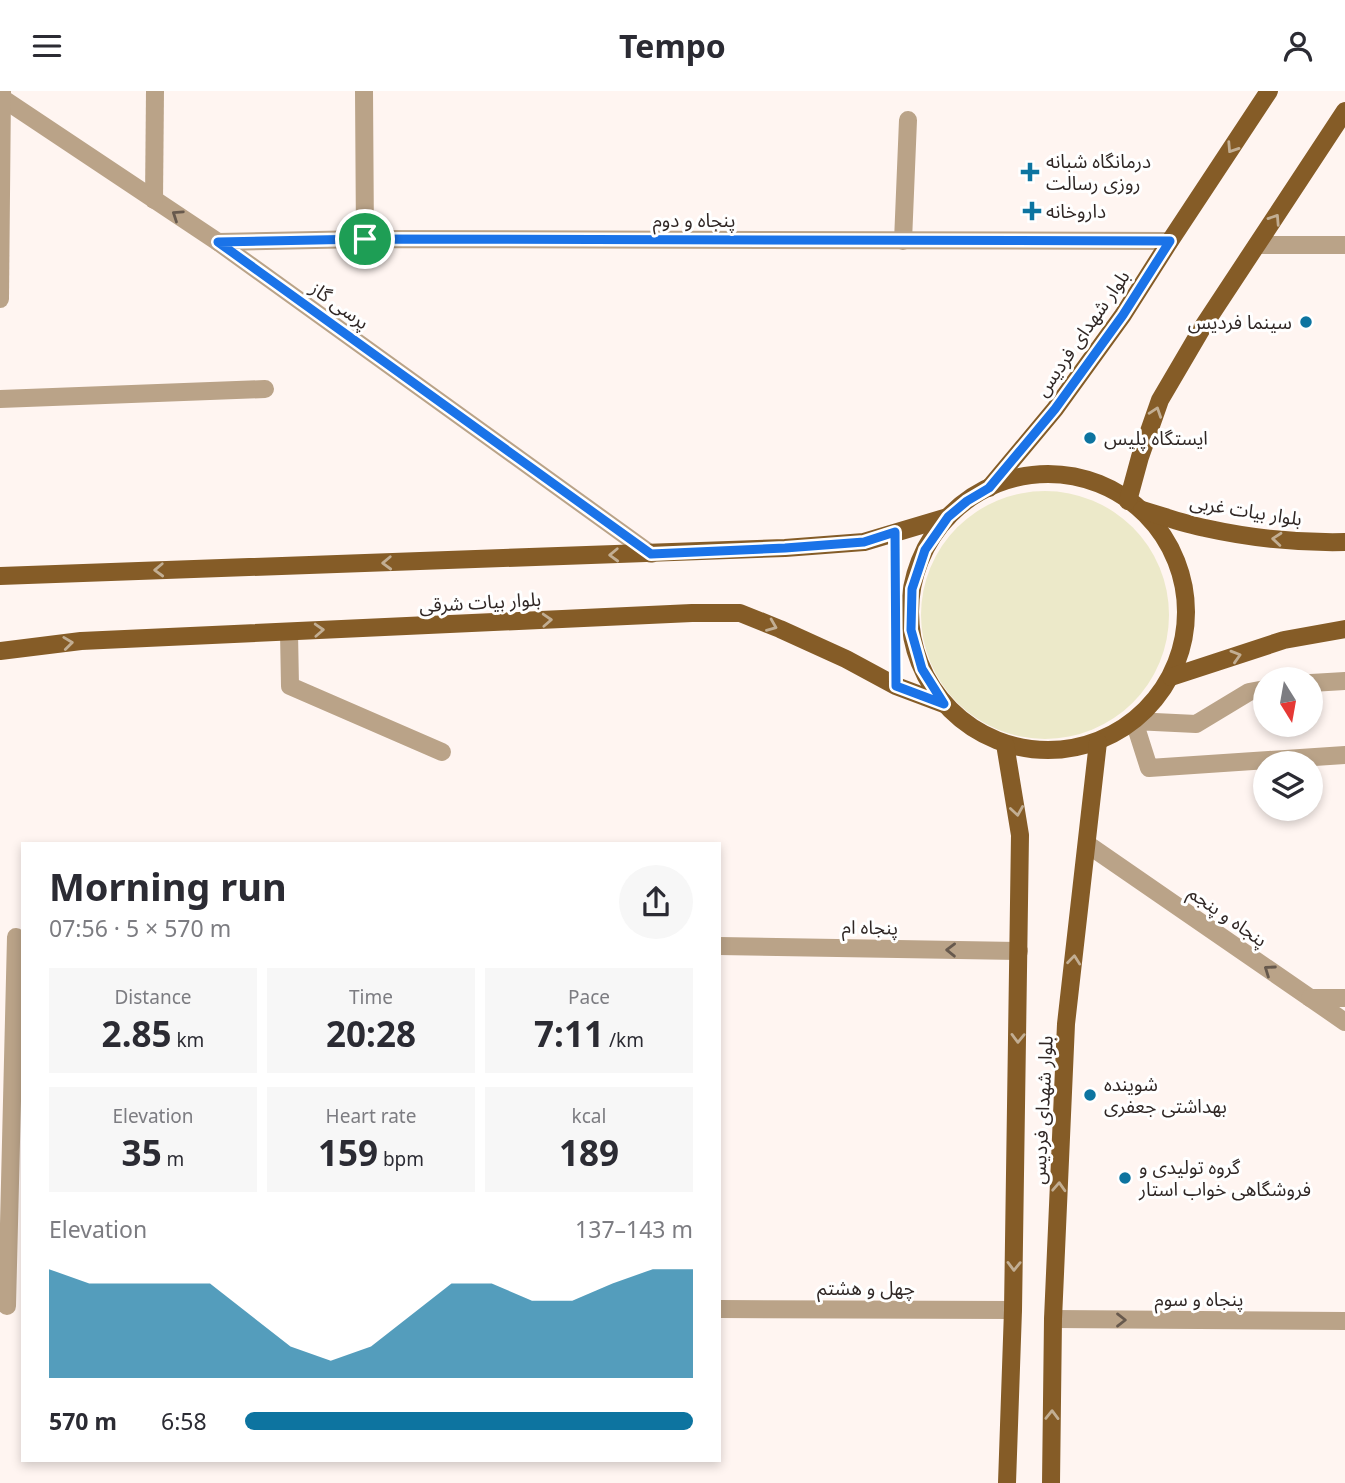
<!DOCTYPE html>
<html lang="en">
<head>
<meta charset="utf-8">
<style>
	:root { --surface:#fff; --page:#f7f7f7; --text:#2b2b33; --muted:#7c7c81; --accent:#0d74a0 }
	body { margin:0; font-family:"Noto Sans","Noto Sans Arabic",sans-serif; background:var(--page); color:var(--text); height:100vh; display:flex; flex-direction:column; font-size:26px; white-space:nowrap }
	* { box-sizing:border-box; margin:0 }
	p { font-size:23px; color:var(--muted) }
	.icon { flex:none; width:38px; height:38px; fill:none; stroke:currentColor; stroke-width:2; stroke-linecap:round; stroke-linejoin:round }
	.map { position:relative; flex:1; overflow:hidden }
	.details { position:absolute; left:21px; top:751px; width:700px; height:620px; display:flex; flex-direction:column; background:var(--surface); border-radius:0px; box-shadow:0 4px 10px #0003 }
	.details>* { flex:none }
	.needle { width:46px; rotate:169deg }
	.buttons { position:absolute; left:1253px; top:576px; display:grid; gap:14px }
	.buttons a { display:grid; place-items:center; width:70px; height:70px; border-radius:50%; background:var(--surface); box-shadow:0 4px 10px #0003; font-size:35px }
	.pin { position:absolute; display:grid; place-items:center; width:60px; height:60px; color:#fff; margin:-30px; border:4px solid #fff; border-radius:50%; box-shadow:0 2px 7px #0007 }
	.round { display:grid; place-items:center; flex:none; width:74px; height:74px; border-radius:37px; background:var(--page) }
	.overview { display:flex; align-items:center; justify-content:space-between; height:119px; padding:0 28px }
	h1 { font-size:38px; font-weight:700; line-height:52px }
	.figures { display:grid; grid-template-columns:repeat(3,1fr); gap:10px; height:119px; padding:7px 28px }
	.figures div { display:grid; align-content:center; border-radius:0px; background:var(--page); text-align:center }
	.figures b { font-size:35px; font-weight:700 }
	.figures small { font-size:19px; font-weight:400 }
	.figures p { font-size:19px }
	.chart { height:196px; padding:14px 28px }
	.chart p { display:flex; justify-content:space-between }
	.chart svg { width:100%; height:126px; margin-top:7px; fill:var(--accent); opacity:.7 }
	ul { padding:0 28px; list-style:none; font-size:23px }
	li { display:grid; grid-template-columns:112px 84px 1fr; align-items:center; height:52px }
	li i { height:18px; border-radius:9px; background:var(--accent) }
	header { display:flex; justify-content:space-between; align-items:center; height:91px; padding:0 28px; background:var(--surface); font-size:32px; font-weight:700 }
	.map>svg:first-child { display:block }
</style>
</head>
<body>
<header><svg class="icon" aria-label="menu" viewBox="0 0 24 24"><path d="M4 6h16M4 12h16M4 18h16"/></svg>Tempo<svg class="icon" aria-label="person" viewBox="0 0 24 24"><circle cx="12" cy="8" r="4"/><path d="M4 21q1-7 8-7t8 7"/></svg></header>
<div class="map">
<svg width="1345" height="1392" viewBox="0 0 1345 1392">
	<rect width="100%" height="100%" fill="#fff5f1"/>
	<circle fill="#ece9c9" cx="1045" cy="524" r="124"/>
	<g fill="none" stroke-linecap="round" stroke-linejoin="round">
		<polyline stroke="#a89e9b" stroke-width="4.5" stroke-dasharray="5 5" stroke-linecap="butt" points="895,466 896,570"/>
		<g stroke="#baa388" stroke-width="18">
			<polyline points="364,0 365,148"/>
			<polyline points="0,7 2,7 218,151 651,463"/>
			<polyline points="154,109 155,0"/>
			<polyline points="903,150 908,29"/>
			<polyline points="218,151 365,148 1170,150"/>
			<polyline points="1257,154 1345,154"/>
			<polyline points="0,208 2,0"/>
			<polyline points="0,308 265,298"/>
			<polyline points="289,541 290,595 442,661"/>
			<polyline points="1311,592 1345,590"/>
			<polyline points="1265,598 1249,601 1196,633 1134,630 1149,677 1345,664"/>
			<polyline points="1087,753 1345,931"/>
			<polyline points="719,855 1019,860"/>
			<polyline points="1310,907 1345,907"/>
			<polyline points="7,1215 16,846"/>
			<polyline points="719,1218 1013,1219"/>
			<polyline points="1053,1228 1345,1230"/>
		</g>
		<g stroke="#855c27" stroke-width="18">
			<circle cx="1048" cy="521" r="138"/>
			<polyline points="989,397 1055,318 1123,224 1170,150 1269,0"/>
			<polyline points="1128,410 1140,366 1160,309 1204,234 1345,20"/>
			<path d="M1142,419C1163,425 1184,433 1205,437C1250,447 1299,452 1345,451"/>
			<polyline points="0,485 785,457 864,451 948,426"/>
			<polyline points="0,560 81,550 692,522 740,522 780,538 846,568 896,595 944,613"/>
			<polyline points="1171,586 1284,549 1345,538"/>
			<polyline points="1005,653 1020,744 1013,1219 1007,1392"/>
			<polyline points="1051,1392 1053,1228 1066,933 1098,651"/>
		</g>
	</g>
	<defs><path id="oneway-chevron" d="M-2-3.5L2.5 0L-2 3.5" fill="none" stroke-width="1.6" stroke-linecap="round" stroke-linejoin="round" transform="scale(1.75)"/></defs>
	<g stroke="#c2ae93">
		<use href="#oneway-chevron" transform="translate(1232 57) rotate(123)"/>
		<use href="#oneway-chevron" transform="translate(1275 128) rotate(-57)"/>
		<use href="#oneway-chevron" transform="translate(1156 321) rotate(-71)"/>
		<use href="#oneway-chevron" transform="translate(1277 448) rotate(-175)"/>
		<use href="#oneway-chevron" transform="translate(614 464) rotate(178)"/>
		<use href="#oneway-chevron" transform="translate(387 472) rotate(178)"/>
		<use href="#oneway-chevron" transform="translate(159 479) rotate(178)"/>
		<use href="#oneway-chevron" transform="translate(547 529) rotate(-3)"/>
		<use href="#oneway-chevron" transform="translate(772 535) rotate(22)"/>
		<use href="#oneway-chevron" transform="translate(319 539) rotate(-3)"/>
		<use href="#oneway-chevron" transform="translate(68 552) rotate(-7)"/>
		<use href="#oneway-chevron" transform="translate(1236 565) rotate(-17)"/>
		<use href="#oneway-chevron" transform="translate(1017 720) rotate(81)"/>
		<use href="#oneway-chevron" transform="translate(1074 869) rotate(-84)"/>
		<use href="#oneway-chevron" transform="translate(1018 947) rotate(91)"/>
		<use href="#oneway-chevron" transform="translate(1059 1096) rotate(-87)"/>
		<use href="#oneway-chevron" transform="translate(1014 1175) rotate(91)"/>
		<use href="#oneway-chevron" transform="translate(1052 1324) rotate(-89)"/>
	</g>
	<g stroke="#67594d">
		<use href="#oneway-chevron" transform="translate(177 124) rotate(-146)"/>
		<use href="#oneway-chevron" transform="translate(951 859) rotate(-179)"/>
		<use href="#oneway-chevron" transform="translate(1269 879) rotate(-145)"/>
		<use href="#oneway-chevron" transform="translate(1121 1229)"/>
	</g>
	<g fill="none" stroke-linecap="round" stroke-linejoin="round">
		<g stroke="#fff" stroke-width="14">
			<polygon id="route" points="365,148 1170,150 1123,224 1055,318 989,397 967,410 948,426 925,459 912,498 911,539 922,578 944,613 896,595 895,441 864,451 785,457 651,463 218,151"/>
		</g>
		<use href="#route" stroke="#1a73e8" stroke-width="9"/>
	</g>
	<g fill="#0d74a0" stroke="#fff" stroke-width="2.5">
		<path d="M1026.5 70.5h7v7h7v7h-7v7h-7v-7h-7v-7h7z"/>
		<path d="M1028.5 109.5h7v7h7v7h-7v7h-7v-7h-7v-7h7z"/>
		<circle cx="1306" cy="231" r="7"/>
		<circle cx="1090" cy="347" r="7"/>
		<circle cx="1090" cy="1004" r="7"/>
		<circle cx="1125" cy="1087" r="7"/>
	</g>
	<g text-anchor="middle" stroke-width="6" stroke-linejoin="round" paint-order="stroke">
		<g font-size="19" fill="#302725" stroke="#fff" text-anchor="start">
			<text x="1046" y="77">درمانگاه شبانه<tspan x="1046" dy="22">روزی رسالت</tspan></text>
			<text x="1046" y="127">داروخانه</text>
			<text x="1292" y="238" text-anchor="end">سینما فردیس</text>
			<text x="1104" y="354">ایستگاه پلیس</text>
			<text x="1104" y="1000">شوینده<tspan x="1104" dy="22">بهداشتی جعفری</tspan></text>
			<text x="1139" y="1083">گروه تولیدی و<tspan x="1139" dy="22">فروشگاهی خواب استار</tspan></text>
		</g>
		<g font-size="19" fill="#302725" stroke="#fff">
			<text x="694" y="136">پنجاه و دوم</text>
			<text transform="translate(340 214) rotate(36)" y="7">پرسی گاز</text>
			<text transform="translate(1082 242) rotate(-55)" y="7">بلوار شهدای فردیس</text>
			<text transform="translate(1246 419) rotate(9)" y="7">بلوار بیات غربی</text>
			<text transform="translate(480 511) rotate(-3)" y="7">بلوار بیات شرقی</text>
			<text transform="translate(1228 825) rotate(35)" y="7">پنجاه و پنجم</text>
			<text transform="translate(870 836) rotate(1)" y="7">پنجاه ام</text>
			<text transform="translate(1042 1019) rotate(-87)" y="7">بلوار شهدای فردیس</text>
			<text x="866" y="1204">چهل و هشتم</text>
			<text x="1199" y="1215">پنجاه و سوم</text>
		</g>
	</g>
</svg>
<div class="buttons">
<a><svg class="needle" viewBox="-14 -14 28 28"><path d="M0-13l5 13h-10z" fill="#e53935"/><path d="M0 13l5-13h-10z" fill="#7c7c81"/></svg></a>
<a><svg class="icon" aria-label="layers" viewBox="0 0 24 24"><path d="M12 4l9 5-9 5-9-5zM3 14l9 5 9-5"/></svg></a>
</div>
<div class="pin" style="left:365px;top:148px;background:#1e9e55"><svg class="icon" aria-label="arrive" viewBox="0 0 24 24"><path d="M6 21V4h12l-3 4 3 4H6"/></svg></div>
<section class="details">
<div class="overview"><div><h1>Morning run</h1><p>07:56 · 5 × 570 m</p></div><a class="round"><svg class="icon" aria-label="share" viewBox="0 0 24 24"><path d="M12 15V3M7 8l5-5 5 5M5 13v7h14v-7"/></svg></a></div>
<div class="figures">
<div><p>Distance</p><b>2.85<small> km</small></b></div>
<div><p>Time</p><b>20:28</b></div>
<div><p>Pace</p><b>7:11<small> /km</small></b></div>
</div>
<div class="figures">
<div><p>Elevation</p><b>35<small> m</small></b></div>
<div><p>Heart rate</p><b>159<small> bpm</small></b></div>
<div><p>kcal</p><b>189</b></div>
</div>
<div class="chart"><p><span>Elevation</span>137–143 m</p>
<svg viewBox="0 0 160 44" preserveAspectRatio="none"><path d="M0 44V6L10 11L20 11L30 11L40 11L50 22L60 33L70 38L80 33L90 22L100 11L110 11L120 17L130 17L140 11L150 6L160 6V44z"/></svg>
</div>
<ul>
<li><b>570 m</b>6:58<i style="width:100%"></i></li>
</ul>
</section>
</div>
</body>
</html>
